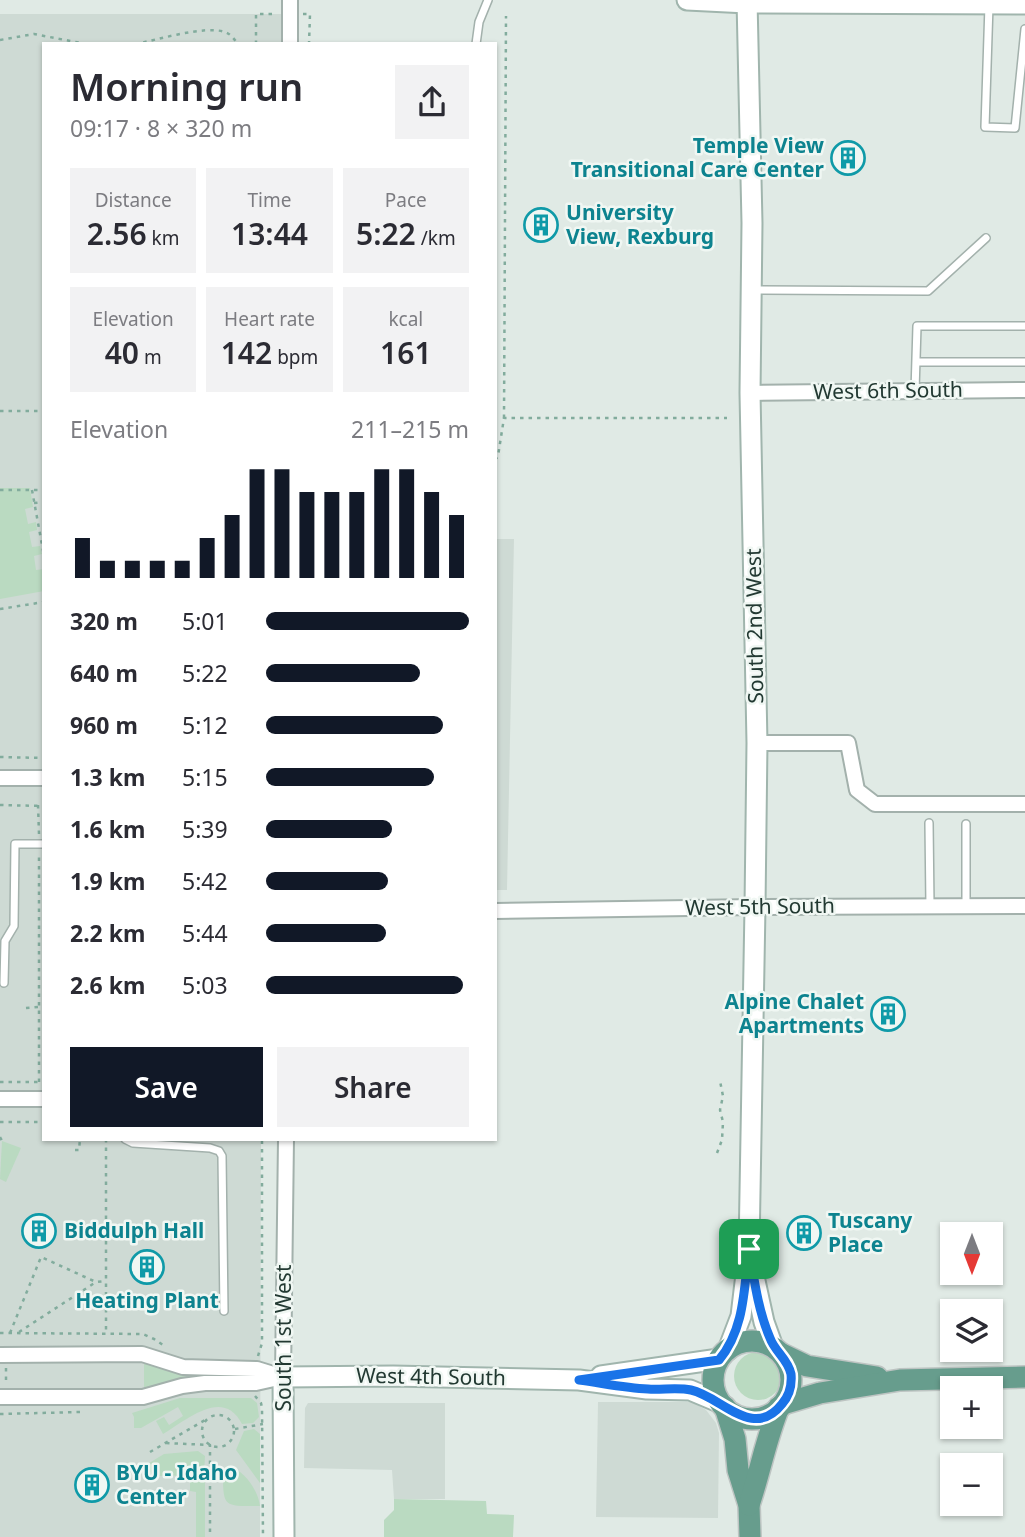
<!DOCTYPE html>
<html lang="en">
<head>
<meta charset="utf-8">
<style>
	:root { --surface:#fff; --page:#f2f2f3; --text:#2b2b33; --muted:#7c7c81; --accent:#111827 }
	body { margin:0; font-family:"Noto Sans",sans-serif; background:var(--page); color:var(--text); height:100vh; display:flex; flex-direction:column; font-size:26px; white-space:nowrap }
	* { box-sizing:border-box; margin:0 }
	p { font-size:23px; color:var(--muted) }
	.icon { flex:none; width:38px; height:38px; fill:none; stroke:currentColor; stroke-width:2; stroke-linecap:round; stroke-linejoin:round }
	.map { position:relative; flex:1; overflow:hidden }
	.panel { position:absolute; left:42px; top:42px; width:455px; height:1099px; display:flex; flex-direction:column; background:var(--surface); border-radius:0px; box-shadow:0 2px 5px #0004 }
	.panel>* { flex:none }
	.needle { width:46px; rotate:180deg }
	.buttons { position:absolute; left:940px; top:1222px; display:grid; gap:14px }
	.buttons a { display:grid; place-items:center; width:63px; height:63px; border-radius:0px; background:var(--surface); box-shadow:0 2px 5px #0004; font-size:35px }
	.pin { position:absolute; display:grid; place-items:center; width:60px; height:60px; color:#fff; margin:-30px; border-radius:14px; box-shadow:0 4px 10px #0006 }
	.round { display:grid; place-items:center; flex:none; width:74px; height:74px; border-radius:0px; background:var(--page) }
	.overview { display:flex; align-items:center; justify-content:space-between; height:119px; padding:0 28px }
	h1 { font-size:38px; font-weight:600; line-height:52px }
	.figures { display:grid; grid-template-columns:repeat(3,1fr); gap:10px; height:119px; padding:7px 28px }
	.figures div { display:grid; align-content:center; border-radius:0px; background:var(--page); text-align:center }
	.figures b { font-size:30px; font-weight:600 }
	.figures small { font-size:19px; font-weight:400 }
	.figures p { font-size:19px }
	.chart { height:196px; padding:14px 28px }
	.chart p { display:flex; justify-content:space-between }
	.chart svg { width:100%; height:126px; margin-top:7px; stroke:var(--accent); stroke-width:6 }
	.button { display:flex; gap:14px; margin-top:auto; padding:14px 28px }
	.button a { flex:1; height:80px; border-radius:0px; background:var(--accent); color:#fff; font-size:28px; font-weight:600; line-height:80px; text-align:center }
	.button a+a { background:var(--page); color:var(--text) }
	ul { padding:0 28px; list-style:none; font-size:23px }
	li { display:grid; grid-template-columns:112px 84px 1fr; align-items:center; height:52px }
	li i { height:18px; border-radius:9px; background:var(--accent) }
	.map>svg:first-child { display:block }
</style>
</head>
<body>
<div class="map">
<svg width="1025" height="1537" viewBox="0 0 1025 1537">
	<rect width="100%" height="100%" fill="#e0eae5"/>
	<g fill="#cedad4">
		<polygon points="0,14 291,14 290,44 44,44 44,1139 261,1139 260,1537 0,1537"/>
		<polygon points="495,539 514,539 507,890 495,890"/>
		<polygon points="598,1402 692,1402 706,1410 716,1423 719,1433 718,1518 596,1517"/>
		<polygon points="308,1403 445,1403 445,1499 394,1499 392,1470 304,1468 305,1408"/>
	</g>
	<g fill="#badac1">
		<polygon points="0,488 30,488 33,507 25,509 28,524 36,522 37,530 29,532 32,547 40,546 42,554 34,556 36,570 44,569 44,591 0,599"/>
		<polygon points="2,1141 21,1148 6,1182 0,1179"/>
		<circle cx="758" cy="1376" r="24"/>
		<polygon points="144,1360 190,1374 190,1378 144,1391"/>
		<path d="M180,1398H251L257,1403L259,1417L253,1423L242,1424C223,1387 187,1420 163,1434L156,1421L164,1417L169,1425L183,1416L178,1407L141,1428H134V1417L132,1413Z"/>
		<polygon points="254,1429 260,1434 260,1483 236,1450 244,1431"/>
		<polygon points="198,1451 205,1456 204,1475 153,1476 146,1465 164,1454"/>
		<path d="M227,1466C244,1469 258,1490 260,1506C223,1506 223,1508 223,1470Z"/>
		<polygon points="190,1480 205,1480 205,1537 196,1537 196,1492 190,1491"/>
		<polygon points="394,1499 486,1501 487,1514 514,1515 513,1537 384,1537 384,1520 394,1510"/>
	</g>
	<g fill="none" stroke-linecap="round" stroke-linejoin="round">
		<g stroke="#a3b1ac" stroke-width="10">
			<g id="lane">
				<polyline points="989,5 985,127 1015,128 1025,29"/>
				<polyline points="476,44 479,22 488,0"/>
				<polyline points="752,290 928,291 986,238"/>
				<polyline points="918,362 1025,362"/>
				<polyline points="915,391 917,326 1025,326"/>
				<polyline points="929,823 930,906"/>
				<polyline points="966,824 966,905"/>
				<polyline points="4,983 5,941 14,926 15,844 44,844"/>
				<polyline points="125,1139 133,1143 210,1148 219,1151 222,1156 224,1311"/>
			</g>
		</g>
		<g stroke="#a3b1ac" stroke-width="18">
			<g id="street">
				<polyline points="290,0 290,44"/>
				<polyline points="750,393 1025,390"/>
				<polyline points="757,743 848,743 857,790 875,804 1025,804"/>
				<polyline points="0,778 44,778"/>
				<polyline points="495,911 755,907 1025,906"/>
				<polyline points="0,1099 44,1099"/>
				<polyline points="0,1355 142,1354 183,1367 257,1369 283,1377 256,1383 205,1383 182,1386 143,1397 0,1397"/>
				<polyline points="283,1377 286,1139"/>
			</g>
		</g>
		<g stroke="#a0b5ad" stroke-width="23">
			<g id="secondary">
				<polyline points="687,0 747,3 1025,4"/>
				<polyline points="752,1267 764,1322 773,1347"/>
				<polyline points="728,1350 741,1316 749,1249 755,907 757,743 750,393 752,223 747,0"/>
				<polyline points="601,1376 719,1359"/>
				<polyline points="284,1537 283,1377 393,1376 579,1380 647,1389 690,1390 721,1403"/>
			</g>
		</g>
		<g stroke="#bdc4c2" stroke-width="24">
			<g id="primary">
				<circle cx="752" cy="1380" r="39"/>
				<polyline points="782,1354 807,1366 877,1377"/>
				<polyline points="783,1404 820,1393 900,1380 1025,1377"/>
				<polyline points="725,1407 735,1439 738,1470 749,1505 750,1537"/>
				<path d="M749,1505C760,1472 766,1439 779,1407"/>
			</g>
		</g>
		<g stroke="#82ac9d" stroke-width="2.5" stroke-dasharray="3.5 5" stroke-linecap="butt">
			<polyline points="303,14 310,14 309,44"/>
			<polyline points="0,40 34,34 86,44"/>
			<path d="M135,44C158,40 204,25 225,32C231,34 234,39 238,44"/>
			<polyline points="256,44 256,14 276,14"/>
			<polyline points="0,411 44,411"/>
			<polyline points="504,418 506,16"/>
			<polyline points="495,460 498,456 504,418 727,418"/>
			<polyline points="0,490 44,490"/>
			<polyline points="32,490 44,556"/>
			<polyline points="34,503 44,502"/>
			<polyline points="0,609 44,602"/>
			<polyline points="0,757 44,758"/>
			<polyline points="0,805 44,806"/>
			<polyline points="38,805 39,834"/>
			<polyline points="26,1008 39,1007"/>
			<polyline points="0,1082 44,1082"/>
			<polyline points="39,1082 39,854"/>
			<polyline points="0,1122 44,1122"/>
			<polyline points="0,1137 2,1141"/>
			<polyline points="106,1139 106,1333"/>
			<polyline points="75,1150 79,1150 80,1139"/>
			<polyline points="717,1153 722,1140 723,1122 720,1110 723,1096 720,1081"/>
			<polyline points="19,1332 96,1282"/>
			<polyline points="0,1333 143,1334 154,1339 166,1347"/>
			<polyline points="10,1333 41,1257 96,1282 105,1281"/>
			<polyline points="258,1356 262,1343 262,1139"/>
			<polyline points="6,1368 6,1383"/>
			<polyline points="255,1396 261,1403 262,1408 263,1537"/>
			<polyline points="0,1414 81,1412"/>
			<circle cx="218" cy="1431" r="16"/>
			<polyline points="235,1429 263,1424"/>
			<polyline points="166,1443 210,1445 210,1537"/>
			<polyline points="150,1452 205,1420"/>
		</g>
		<use href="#lane" stroke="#fff" stroke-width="7"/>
		<use href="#street" stroke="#fff" stroke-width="14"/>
		<use href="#secondary" stroke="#fff" stroke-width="19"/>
		<use href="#primary" stroke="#679d8d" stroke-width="21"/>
	</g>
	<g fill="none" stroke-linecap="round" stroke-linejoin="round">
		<g stroke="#fff" stroke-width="14">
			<path id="route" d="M749,1249C754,1279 758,1310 770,1338C775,1352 788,1359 791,1374C792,1385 789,1396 782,1404C753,1441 722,1397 691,1390C678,1387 662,1390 648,1389C625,1388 602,1383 579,1380L719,1360C745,1329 744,1287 749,1249Z"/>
		</g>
		<use href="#route" stroke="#1a73e8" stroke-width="9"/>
	</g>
	<defs>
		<g id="building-ring" transform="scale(1.75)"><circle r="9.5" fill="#f0f7f3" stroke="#0f9aa8" stroke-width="1.5"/><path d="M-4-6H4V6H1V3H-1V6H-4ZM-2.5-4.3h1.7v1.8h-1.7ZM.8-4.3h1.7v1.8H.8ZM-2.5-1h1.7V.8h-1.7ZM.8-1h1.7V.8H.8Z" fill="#0f9aa8"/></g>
	</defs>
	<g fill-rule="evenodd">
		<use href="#building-ring" x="848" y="158"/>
		<use href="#building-ring" x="541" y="225"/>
		<use href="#building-ring" x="888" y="1014"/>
		<use href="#building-ring" x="39" y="1231"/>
		<use href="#building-ring" x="804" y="1233"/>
		<use href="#building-ring" x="147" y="1267"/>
		<use href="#building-ring" x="92" y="1485"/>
	</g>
	<g text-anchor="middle" stroke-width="5" stroke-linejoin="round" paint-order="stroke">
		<g font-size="21" font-weight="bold" fill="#0d838f" stroke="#f0f7f3" text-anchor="start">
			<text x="824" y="153" text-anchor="end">Temple View<tspan x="824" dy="24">Transitional Care Center</tspan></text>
			<text x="566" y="220">University<tspan x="566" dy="24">View, Rexburg</tspan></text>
			<text x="864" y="1009" text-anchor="end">Alpine Chalet<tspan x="864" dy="24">Apartments</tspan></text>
			<text x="828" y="1228">Tuscany<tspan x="828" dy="24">Place</tspan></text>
			<text x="64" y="1238">Biddulph Hall</text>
			<text x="147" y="1308" text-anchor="middle">Heating Plant</text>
			<text x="116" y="1480">BYU - Idaho<tspan x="116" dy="24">Center</tspan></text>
		</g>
		<g font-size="21" fill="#223932" stroke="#f0f7f3">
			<text transform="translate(888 391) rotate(-1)" y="7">West 6th South</text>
			<text transform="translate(755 626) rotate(-91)" y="7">South 2nd West</text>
			<text transform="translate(760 907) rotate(-1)" y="7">West 5th South</text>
			<text transform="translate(284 1338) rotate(-90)" y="7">South 1st West</text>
			<text transform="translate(431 1377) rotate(1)" y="7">West 4th South</text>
		</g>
	</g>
</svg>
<div class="buttons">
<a><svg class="needle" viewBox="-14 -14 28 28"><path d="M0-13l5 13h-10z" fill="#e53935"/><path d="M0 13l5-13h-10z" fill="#7c7c81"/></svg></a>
<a><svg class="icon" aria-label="layers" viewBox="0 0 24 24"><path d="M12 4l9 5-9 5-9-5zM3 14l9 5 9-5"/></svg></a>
<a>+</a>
<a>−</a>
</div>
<div class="pin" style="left:749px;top:1249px;background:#1e9e55"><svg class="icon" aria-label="arrive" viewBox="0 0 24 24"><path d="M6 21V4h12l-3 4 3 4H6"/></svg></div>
<section class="panel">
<div class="overview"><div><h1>Morning run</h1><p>09:17 · 8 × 320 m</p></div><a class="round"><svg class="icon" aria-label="share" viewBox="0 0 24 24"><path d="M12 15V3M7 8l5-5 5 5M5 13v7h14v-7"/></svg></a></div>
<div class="figures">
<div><p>Distance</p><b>2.56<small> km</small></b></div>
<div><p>Time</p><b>13:44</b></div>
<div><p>Pace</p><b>5:22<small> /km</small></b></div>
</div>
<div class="figures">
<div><p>Elevation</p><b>40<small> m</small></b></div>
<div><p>Heart rate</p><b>142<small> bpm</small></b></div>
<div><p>kcal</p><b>161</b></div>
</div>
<div class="chart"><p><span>Elevation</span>211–215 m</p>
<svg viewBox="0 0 160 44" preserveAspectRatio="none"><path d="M5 44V30M15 44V38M25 44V38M35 44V38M45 44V38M55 44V30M65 44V22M75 44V6M85 44V6M95 44V14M105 44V14M115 44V14M125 44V6M135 44V6M145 44V14M155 44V22"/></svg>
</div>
<ul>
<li><b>320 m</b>5:01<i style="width:100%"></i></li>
<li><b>640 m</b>5:22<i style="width:76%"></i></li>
<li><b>960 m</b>5:12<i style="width:87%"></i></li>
<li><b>1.3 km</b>5:15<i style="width:83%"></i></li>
<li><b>1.6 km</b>5:39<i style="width:62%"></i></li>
<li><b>1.9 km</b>5:42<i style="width:60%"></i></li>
<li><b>2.2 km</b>5:44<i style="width:59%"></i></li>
<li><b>2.6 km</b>5:03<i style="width:97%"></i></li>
</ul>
<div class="button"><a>Save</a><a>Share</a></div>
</section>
</div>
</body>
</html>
